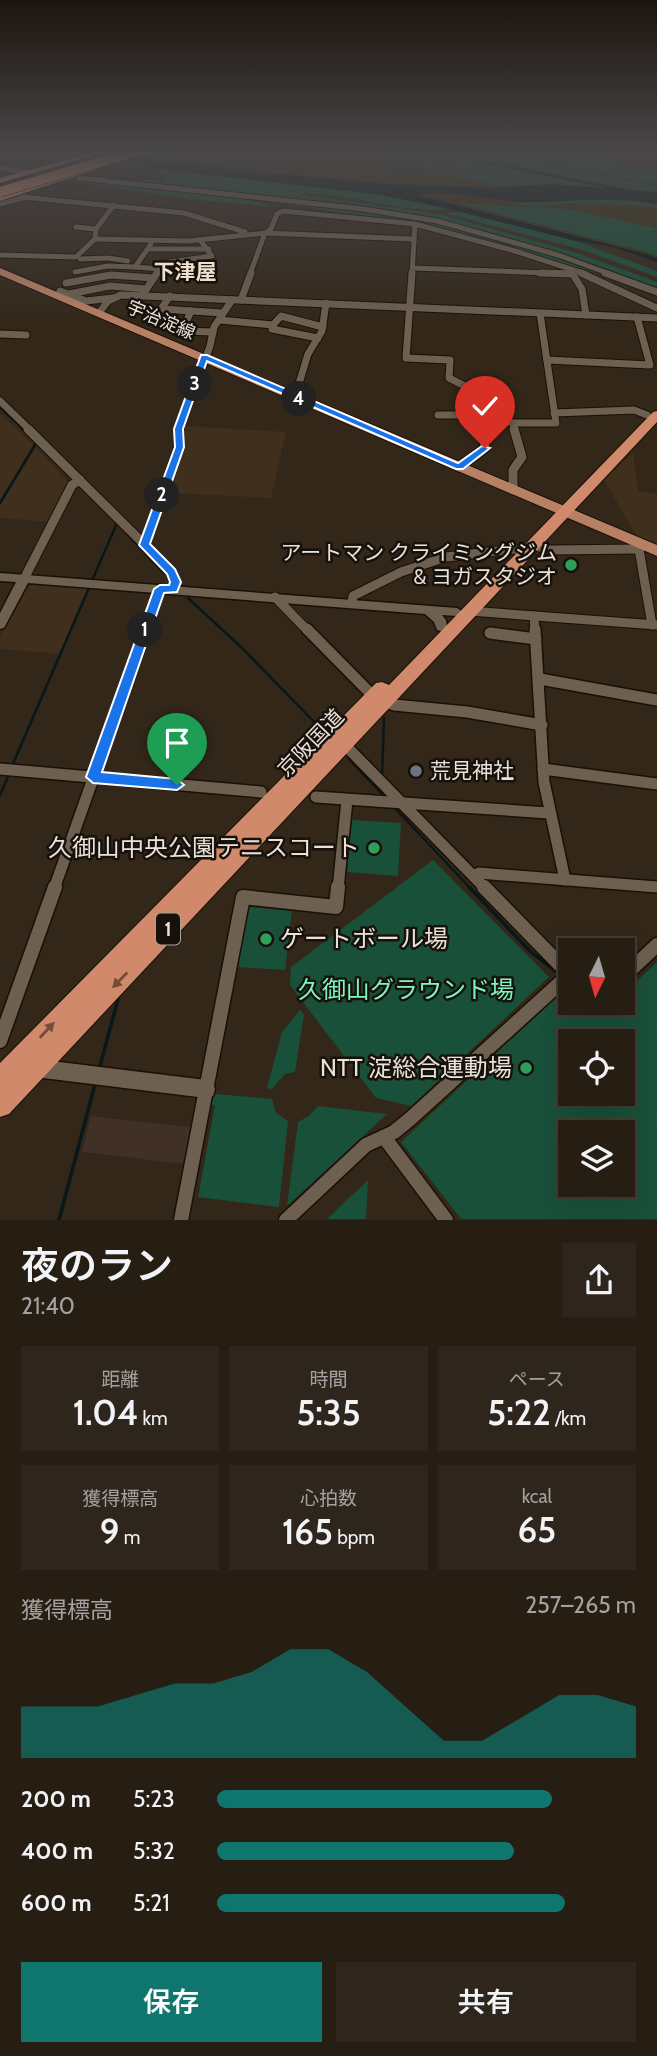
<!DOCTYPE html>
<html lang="ja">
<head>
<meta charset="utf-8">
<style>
	:root { --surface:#261d13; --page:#2e261c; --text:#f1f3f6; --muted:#a4a2a0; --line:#423b33; --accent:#0f766e }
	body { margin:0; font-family:Cabin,"Noto Sans JP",sans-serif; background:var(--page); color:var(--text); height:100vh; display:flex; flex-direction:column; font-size:26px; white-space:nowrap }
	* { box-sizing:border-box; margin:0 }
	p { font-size:23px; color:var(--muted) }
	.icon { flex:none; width:38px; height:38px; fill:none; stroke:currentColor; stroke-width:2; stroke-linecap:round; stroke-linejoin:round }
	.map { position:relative; height:1220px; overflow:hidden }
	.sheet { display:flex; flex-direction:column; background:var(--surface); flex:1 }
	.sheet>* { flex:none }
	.needle { width:46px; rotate:185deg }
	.fabs { position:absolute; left:558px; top:938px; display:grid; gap:14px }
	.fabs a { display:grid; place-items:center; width:77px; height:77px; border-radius:0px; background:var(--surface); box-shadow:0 7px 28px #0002,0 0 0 2px var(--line); font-size:35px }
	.pin { position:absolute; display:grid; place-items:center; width:60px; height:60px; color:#fff; margin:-72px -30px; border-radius:50% 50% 50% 0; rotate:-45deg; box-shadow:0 0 7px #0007 }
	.pin .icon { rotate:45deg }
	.km { position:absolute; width:35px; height:35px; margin:-18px; border-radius:50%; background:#222; color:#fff; font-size:19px; line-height:35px; text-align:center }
	.round { display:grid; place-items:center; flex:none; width:74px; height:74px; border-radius:0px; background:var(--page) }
	.headline { display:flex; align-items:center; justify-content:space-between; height:119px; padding:0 21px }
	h1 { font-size:38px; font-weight:600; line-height:52px }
	.metrics { display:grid; grid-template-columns:repeat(3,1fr); gap:10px; height:119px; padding:7px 21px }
	.metrics div { display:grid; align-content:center; border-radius:0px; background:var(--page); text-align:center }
	.metrics b { font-size:35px; font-weight:600 }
	.metrics small { font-size:19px; font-weight:400 }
	.metrics p { font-size:19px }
	.chart { height:196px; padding:14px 21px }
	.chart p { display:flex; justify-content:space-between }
	.chart svg { width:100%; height:126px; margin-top:7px; fill:var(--accent); opacity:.7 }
	.cta { display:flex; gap:14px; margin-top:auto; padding:14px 21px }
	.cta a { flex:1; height:80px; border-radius:0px; background:var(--accent); color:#fff; font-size:28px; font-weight:600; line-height:80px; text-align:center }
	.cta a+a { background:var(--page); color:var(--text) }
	ul { padding:0 21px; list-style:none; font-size:23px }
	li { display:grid; grid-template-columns:112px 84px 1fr; align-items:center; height:52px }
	li i { height:18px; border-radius:9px; background:var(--accent) }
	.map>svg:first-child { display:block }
</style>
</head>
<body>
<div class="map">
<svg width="657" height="1220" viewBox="0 0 657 1220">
	<rect width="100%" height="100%" fill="#322719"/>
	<polygon fill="#403026" points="91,1116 192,1127 185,1164 82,1152"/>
	<g fill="#3f2f1c">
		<polygon points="1,414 33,445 0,501 0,415"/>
		<polygon points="185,426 286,432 271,498 169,493 185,447"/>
		<polygon points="35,446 70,484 51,522 0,518 0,505"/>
		<polygon points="633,453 638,492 657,493 657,545 637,536 604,480"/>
		<polygon points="33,585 88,588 60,654 0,649 0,636 10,616 16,616 13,615 26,587"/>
	</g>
	<g fill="#19503a" fill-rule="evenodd">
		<polygon points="381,152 506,152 529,156 573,170 657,186 657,192 552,184 507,187 485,184 431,171 429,168 382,166 362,161 402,162 394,160 410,159"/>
		<polygon points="517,152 580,152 657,172 657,184 578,170 548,159"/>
		<path d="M156,169L376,194L451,209C403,215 348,191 297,194L440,214L580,254L641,276L657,282V291L445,222L138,182L141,180L169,181L162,177L164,174L154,171Z"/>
		<polygon points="84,180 246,199 274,207 190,199 78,182"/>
		<path d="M253,199C314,205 375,211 435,222C500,234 567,260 630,282L422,225Z"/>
		<polygon points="595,199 649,202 657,204 657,207 581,203 536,207 508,203"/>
		<polygon points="453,202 568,209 657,228 657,231 651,231 657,233 657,256"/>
		<polygon points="463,212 576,241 657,271 657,277 583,250 444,213"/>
		<polygon points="352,820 401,823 398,876 347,872"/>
		<polygon points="433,860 549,977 411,1106 376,1098 290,985 291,967"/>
		<polygon points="248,907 292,911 285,970 238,967"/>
		<path d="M657,962V1219H461L401,1142L564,990H570V1003H588L601,1015L614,1003H623V994ZM570,1041H623V1094H570ZM570,1132H623V1185H570Z"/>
		<polygon points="300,1010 304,1014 295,1072 285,1074 272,1089 267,1088 282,1032"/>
		<polygon points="216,1094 272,1099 276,1113 288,1121 279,1207 198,1197 215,1105 209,1104 211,1097"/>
		<polygon points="318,1106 387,1114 287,1206 298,1122 309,1116"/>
		<polygon points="368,1180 366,1219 327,1219"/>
	</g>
	<g fill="#383010">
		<path d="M144,152H381L416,159L396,160H420L422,163L454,165L455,169L469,172V175L437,170L430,164L364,162C375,166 388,163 398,167L395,169L422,170L429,168L432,171C457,175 481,184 507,187L388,184L236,170Z"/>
		<polygon points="417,194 524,202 510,203 535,207 581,203 657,207 657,228 568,209 457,203 647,252 657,256 657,258"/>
	</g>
	<path fill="#081719" d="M98,152H144L236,170L388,184L489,188L552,184L657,192V204C614,195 570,202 526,202C491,201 452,188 417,195L646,254L657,258V263C632,252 604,244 576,241L441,207L376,194L156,169Z"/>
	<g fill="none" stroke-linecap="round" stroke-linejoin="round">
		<polyline stroke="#081719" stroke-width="2" points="0,407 24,430"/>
		<g stroke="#081719" stroke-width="2.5">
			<polyline points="22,429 25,431"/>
			<polyline points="0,503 37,442"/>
			<polyline points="126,533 164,573"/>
			<polyline points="188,598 241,647 323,731"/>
			<polyline points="349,759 385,797"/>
			<polyline points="12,766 117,523"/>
			<polyline points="382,777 384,718"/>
			<polyline points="0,795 10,772"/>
			<polyline points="394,807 471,889"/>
		</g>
		<g stroke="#081719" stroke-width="3.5">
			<polyline points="469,887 530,951 559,974"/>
			<polyline points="99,1070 118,999"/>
			<polyline points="59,1220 95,1084"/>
		</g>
		<polygon fill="#081719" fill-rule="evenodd" points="429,152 445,152 644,193 640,195"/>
		<polyline stroke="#4e4336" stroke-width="5" stroke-dasharray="5 2.5" stroke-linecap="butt" points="26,172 79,178"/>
		<g stroke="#1a1004" stroke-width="7">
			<g id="minor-far4">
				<polyline points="0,168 26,172"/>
				<polyline points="79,178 363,209 437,221 558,255 610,274"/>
				<polyline points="22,197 184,213 245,232"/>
				<polyline points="0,204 26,197"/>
				<polyline points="76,227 96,229"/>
				<polyline points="95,239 188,241 265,233 413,239"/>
				<polyline points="151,244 135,267 160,269"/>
				<polyline points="149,249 209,249"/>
				<polyline points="0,255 76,257 95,239 96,229 114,205"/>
				<polyline points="80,259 108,258 128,261"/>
				<polyline points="413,268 574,274"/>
				<polyline points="571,271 573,274"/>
				<polyline points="75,272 108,266 135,267"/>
				<polyline points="156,274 163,263 212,256 200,240"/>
				<polyline points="250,274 265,233 271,229 277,214 283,211 415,224 515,251 586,274"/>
				<polyline points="412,274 415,224"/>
			</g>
		</g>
		<g stroke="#1a1004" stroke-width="9">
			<g id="minor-far3">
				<polyline points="412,273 406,358 450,360 449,378 471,389 486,415 482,419 483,430"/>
				<polyline points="540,273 574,274"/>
				<polyline points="572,273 582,289 586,315"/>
				<polyline points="581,273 657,308"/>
				<polyline points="605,273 657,292"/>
				<polyline points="66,283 111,275 154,278"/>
				<polyline points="60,291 86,301 113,298"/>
				<polyline points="69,294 110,286 146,289"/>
				<polyline points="142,296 157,273"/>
				<polyline points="170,296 161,309 223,313"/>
				<polyline points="241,300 251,273"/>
				<polyline points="191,311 182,331 213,332"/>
				<polyline points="99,313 108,301 121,295 657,318"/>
				<polyline points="220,320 273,325 272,329 318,338"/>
				<polyline points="273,325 281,316 323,327"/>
				<polyline points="0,334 26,335"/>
				<polyline points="547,360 650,365 637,317"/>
				<polyline points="291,395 297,390 308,354 322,331 326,303"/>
				<polyline points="0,401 30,430"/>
				<polyline points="554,413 634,410 647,415"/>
				<polyline points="438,415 480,415 513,423 515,430"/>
				<polyline points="513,423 556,423 540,313"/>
				<polyline points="179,430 210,346 214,327 232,300"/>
			</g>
		</g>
		<g stroke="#1a1004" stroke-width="11">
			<g id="minor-far2">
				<polyline points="28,429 145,545"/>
				<polyline points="459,467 485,448 483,429"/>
				<polyline points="513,490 513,470 522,457 514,429"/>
				<polyline points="533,545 549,550 639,549"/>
				<polyline points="643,545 639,549 652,625"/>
				<polyline points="24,579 72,485 80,480"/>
				<polyline points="173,589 176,582 171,572 145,545 179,447 179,429"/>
				<polyline points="275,597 308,631"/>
				<polyline points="352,602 353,596 401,572 446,557 515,549"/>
				<polyline points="469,611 657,625"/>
				<polyline points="534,616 535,631"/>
				<polyline points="145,631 160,589"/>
			</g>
		</g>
		<g stroke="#1a1004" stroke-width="14">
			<g id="minor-far1">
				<polyline points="307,629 374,697"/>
				<polyline points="535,629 544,782 565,880"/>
				<polyline points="490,633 536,639"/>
				<polyline points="540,679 657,700"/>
				<polyline points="385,701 394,705 467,712 542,725"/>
				<polyline points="344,744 486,889"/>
				<polyline points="0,769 261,792"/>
				<polyline points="543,769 657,784"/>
				<polyline points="316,797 549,813"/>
				<polyline points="474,875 479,873 657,887"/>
				<polyline points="54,889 146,629"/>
				<polyline points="338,889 347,800"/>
			</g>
		</g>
		<g stroke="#1a1004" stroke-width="17">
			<g id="minor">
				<polyline points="484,887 570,975"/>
				<polyline points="623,977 657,945"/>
				<polyline points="0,1041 55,887"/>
				<polyline points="384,1137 446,1220"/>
				<polyline points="181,1220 243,897 336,907 338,887"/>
				<polyline points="286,1220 366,1145 394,1132 410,1119 570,974"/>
			</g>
		</g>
		<g stroke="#1a1004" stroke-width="3">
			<g id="tertiary">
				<polygon points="0,573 457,608 463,612 457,616 442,615 446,620 447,627 441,631 437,630 434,622 425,614 28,583 4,628 0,629 0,613 16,582 0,581"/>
				<polygon points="35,1059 206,1080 213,1082 215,1089 213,1096 206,1098 35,1077 28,1075 26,1068 28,1061"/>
			</g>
		</g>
		<g stroke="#1a1004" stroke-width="2">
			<polygon id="primary" points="0,268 657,545 657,556 0,275"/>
		</g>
		<g stroke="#1a1004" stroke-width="2">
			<g id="trunk">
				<polygon points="94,152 107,152 0,183 0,178"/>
				<polygon points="138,152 150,152 0,201 0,195"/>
				<polygon points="657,411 657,422 9,1114 0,1117 0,1063 376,683 382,682 389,685 653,412"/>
			</g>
		</g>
		<use href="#minor-far4" stroke="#6d6051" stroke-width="5"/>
		<use href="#minor-far3" stroke="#6d6051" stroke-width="7"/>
		<use href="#minor-far2" stroke="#6d6051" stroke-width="9"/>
		<use href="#minor-far1" stroke="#6d6051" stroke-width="11"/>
		<use href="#minor" stroke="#6d6051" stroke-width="14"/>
		<use href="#tertiary" fill="#6d6051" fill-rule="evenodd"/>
		<use href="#primary" fill="#b77f64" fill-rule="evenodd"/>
		<use href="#trunk" fill="#d0896a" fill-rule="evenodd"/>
		<g stroke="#1a1004" stroke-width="11" stroke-linecap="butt">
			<polyline id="motorway-bridge" points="0,192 134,152"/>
		</g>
		<use href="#motorway-bridge" stroke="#e89371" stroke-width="10"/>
	</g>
	<defs><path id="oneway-solid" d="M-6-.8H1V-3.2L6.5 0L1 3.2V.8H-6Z" transform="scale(1.75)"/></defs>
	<g fill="#734d3a">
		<use href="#oneway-solid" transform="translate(120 980) rotate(134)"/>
		<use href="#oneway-solid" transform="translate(47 1030) rotate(-47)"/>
	</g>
	<linearGradient id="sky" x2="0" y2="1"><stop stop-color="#1c150e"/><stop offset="0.47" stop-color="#494749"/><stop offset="1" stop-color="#494749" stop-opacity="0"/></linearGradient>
	<rect width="657" height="323" fill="url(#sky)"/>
	<polygon fill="#1a73e8" stroke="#fff" stroke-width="2" points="201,355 207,355 458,463 482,446 490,448 463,469 456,469 207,361 183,429 184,447 150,544 175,569 181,582 177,592 164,593 102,772 177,779 184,785 177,790 93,783 86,777 154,589 160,585 169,585 170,582 167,574 139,545 175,447 174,429"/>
	<g fill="#2e9e5b" stroke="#16110b" stroke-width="2.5">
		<circle cx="571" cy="565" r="7"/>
		<circle cx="374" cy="848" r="7"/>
		<circle cx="266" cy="939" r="7"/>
		<circle cx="526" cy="1068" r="7"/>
	</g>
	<circle fill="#6b7280" stroke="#16110b" stroke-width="2.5" cx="416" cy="771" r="7"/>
	<g text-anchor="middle" stroke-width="5" stroke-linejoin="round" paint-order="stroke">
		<g font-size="18" fill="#eae2d9" stroke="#16110b">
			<text transform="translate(161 320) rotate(23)" y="6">宇治淀線</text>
		</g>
		<rect fill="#16110b" stroke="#aaa39b" stroke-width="2" x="156" y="913.5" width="24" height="31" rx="5"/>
		<g font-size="19" font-weight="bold" fill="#eae2d9">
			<text x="168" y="936">1</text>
		</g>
		<g font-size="21" font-weight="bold" fill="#efe0ce" stroke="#16110b">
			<text x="185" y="279">下津屋</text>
		</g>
		<g font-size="21" fill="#eae2d9" stroke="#16110b" text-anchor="end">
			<text x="557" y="560">アートマン クライミングジム<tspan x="557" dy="24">&amp; ヨガスタジオ</tspan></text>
			<text x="430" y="778" text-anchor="start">荒見神社</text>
		</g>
		<g font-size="21" fill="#eae2d9" stroke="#16110b">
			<text transform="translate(311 743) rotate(-46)" y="7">京阪国道</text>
		</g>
		<g font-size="24" fill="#eae2d9" stroke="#16110b" text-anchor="end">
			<text x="360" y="856">久御山中央公園テニスコート</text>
			<text x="280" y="947" text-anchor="start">ゲートボール場</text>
			<text x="512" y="1076">NTT 淀総合運動場</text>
		</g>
		<g font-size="24" fill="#7df6c1" stroke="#16110b">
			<text x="406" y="998">久御山グラウンド場</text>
		</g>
	</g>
</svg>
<div class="fabs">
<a><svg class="needle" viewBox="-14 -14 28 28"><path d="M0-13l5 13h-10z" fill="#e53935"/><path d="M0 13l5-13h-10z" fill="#a4a2a0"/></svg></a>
<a><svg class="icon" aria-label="locate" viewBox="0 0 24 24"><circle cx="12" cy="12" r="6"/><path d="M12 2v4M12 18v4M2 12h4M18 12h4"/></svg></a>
<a><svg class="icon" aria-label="layers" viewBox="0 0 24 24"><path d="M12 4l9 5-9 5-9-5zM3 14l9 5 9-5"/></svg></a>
</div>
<div class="pin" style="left:177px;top:785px;background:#1e9e55"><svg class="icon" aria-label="arrive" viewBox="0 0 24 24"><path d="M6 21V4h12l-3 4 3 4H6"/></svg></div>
<div class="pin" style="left:485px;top:448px;background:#d93025"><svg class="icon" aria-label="check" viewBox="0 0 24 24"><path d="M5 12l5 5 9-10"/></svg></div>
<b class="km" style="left:145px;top:630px">1</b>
<b class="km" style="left:162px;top:495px">2</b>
<b class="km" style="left:195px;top:384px">3</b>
<b class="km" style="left:299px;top:399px">4</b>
</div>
<section class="sheet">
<div class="headline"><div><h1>夜のラン</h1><p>21:40</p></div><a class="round"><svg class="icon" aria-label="share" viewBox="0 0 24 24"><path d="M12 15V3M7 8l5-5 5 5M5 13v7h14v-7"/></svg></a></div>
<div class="metrics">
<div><p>距離</p><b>1.04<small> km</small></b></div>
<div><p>時間</p><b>5:35</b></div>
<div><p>ペース</p><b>5:22<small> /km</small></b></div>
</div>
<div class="metrics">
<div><p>獲得標高</p><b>9<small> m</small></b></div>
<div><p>心拍数</p><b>165<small> bpm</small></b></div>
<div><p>kcal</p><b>65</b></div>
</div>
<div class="chart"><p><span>獲得標高</span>257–265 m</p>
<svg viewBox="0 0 160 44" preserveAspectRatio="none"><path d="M0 44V26L10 26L20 26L30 22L40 18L50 18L60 14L70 6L80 6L90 14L100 26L110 38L120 38L130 30L140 22L150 22L160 26V44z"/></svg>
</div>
<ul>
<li><b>200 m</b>5:23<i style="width:80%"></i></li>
<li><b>400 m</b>5:32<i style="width:71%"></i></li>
<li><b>600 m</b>5:21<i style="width:83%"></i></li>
</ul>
<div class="cta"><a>保存</a><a>共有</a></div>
</section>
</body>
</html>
